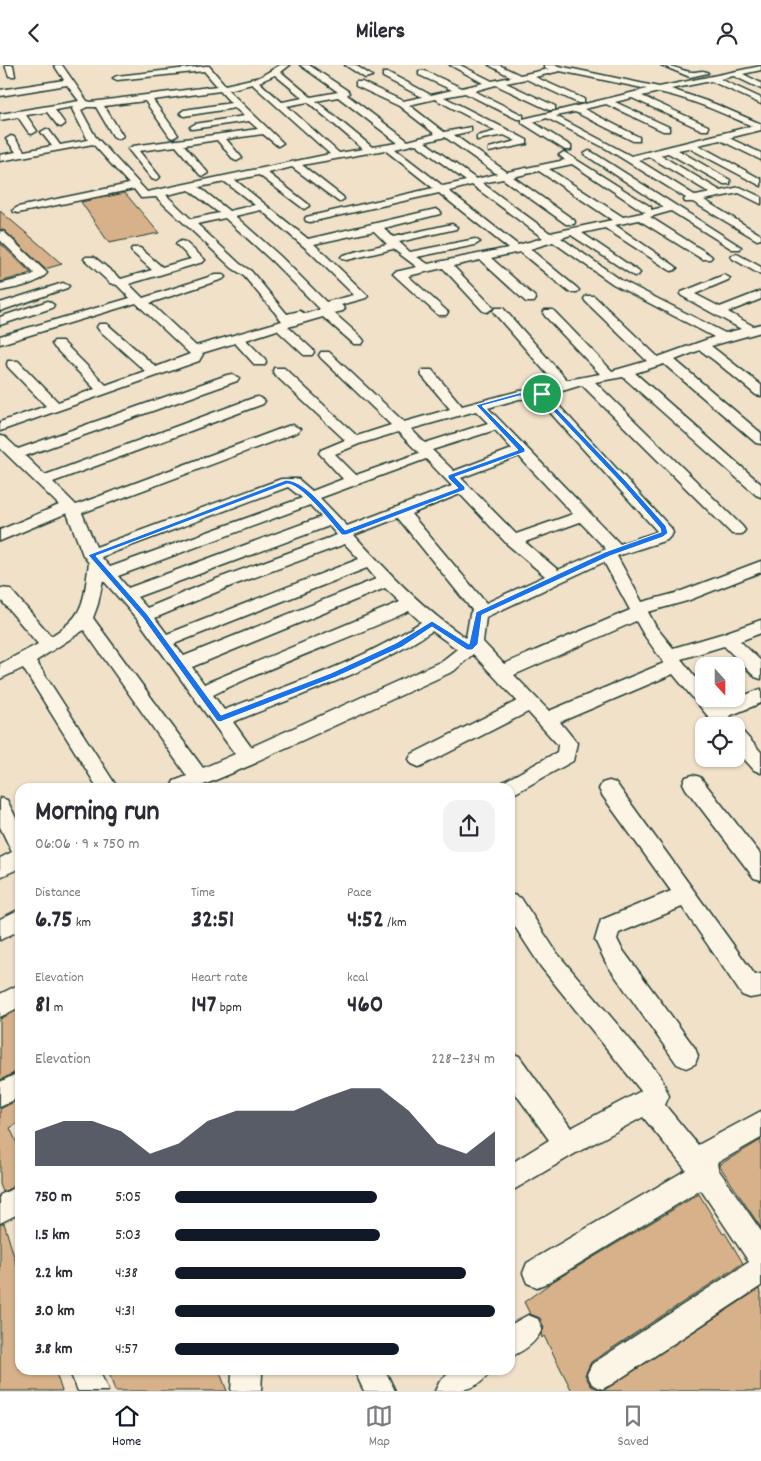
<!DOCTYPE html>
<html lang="en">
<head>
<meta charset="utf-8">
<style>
	:root { --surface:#fff; --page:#f2f2f3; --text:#2b2b33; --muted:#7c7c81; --line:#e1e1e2; --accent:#111827 }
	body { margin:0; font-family:Dekko,sans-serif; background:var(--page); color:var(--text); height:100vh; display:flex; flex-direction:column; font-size:19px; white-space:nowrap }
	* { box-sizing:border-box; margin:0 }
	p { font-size:16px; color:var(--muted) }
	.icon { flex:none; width:28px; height:28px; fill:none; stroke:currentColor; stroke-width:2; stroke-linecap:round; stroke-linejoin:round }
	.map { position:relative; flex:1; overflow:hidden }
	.sheet { position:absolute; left:15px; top:718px; width:500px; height:592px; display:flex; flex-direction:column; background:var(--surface); border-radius:15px; box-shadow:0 1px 4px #0004 }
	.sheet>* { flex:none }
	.needle { width:32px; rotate:159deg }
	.tools { position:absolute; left:695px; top:592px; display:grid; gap:10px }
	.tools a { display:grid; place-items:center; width:50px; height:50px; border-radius:10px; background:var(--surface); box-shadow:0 1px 4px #0004; font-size:25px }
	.pin { position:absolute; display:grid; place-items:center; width:42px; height:42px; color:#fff; margin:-21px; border:2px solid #fff; border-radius:50%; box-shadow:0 1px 5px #0007 }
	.round { display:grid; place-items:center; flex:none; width:52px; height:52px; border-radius:15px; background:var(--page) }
	.head { display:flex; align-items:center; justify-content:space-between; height:85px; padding:0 20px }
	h1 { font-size:28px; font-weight:700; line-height:38px }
	.stats { display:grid; grid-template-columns:repeat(3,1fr); gap:8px; height:85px; padding:5px 20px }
	.stats div { display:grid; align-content:center }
	.stats b { font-size:25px; font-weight:700 }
	.stats small { font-size:14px; font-weight:400 }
	.stats p { font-size:14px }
	.chart { height:140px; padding:10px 20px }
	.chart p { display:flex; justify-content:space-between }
	.chart svg { width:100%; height:90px; margin-top:5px; fill:var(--accent); opacity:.7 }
	ul { padding:0 20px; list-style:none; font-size:16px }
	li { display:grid; grid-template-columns:80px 60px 1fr; align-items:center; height:38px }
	li i { height:12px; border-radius:6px; background:var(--accent) }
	header { display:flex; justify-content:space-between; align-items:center; height:65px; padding:0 20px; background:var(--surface); font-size:22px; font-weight:700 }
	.menu { display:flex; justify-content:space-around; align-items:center; height:70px; border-top:1px solid var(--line); background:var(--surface); font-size:14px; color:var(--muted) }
	.menu a { display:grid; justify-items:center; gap:2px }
	.menu .on { color:var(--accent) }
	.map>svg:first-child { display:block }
</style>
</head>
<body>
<header><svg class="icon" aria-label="back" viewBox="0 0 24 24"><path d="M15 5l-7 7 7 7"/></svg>Milers<svg class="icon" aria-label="person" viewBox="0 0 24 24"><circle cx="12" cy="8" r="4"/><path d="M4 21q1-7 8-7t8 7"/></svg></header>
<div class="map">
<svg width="761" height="1326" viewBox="0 0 761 1326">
	<rect width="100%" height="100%" fill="#f1e1c9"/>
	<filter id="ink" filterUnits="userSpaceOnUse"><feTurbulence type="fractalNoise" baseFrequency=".02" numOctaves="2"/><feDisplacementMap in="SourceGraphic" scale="10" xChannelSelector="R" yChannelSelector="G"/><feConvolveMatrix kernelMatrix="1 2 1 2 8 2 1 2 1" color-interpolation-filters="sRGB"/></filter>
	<g filter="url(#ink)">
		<g fill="#d7b189" stroke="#1f3d34">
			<polygon points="125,128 159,168 109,178 81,137"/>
			<polygon points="0,146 38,178 62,199 45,204 5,166 0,164"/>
			<polygon points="0,178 31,208 0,217"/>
			<polygon points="20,944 20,1005 0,1015 0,954"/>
			<polygon points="20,1034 20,1057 10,1063 20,1085 20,1118 3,1127 0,1119 0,1044"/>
			<polygon points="761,1075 761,1163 719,1100"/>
			<polygon points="699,1129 723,1169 725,1168 743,1198 591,1297 585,1310 591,1321 603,1326 759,1224 761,1228 761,1326 572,1326 544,1271 542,1273 541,1270 544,1263 540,1253 530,1249 524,1237 552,1217"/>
			<polygon points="4,1158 20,1211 20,1305 55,1305 62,1326 0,1326 0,1160"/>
			<polygon points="108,1305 219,1305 227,1326 115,1326"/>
		</g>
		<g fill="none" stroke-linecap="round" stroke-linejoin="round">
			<g stroke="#1f3d34" stroke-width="3">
				<g id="minor">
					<polygon points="5,0 13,0 15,11 9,11"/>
					<path d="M54,0H62L87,36L91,37L217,21L204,6L117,15L113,13L117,11L206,1H209L225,20L260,12L280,0H290L281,7L311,32L338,27L300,0H309L348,26L349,28L347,30L408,76L435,69L399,41L356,21V17H362L403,36L422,32L383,12V8H389L431,30L452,25L419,10V6H425L462,23L483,18L450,0H460L492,16L511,12L489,0H499L520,10L549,4L544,3V0H554L659,22L761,1V5L743,9L761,18V24L734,11L720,14L761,33V39L711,16L671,24L715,39L761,59V65L729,73L761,88V95L720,75L698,80L761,114V121L689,83L678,85L730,115V119H724L668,88L660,90L721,126L740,122L761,132V139L739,128L704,135L761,170V174L757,175L693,137H685L684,135L686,133L607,84L547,53L533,57L571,81V85H565L522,58V54H517L465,28L444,32L527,75V79L489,87V83L516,76L504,70L477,75V71L496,66L435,34L409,40L444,67L471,62V66L454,70L507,107L565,95L559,90L564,87L651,142V145L664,142L584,89L589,86L592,87L741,182L740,184H732L671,146L650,152L710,190L712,192L710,194H702L639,155L615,160L675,201L677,203L675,205L671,206L605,163L582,168L638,206L640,208L638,210L634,211L571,170L561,173L621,215L725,268L741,264L682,231L680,229L682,227L724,210L730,213L728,215L695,229L720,242L761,226V234L728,247L753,261L761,259V267L711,281L761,320V331L756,330L715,296L700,285L675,295L761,368V379L756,378L664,299L635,308L761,419V432L756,430L623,312L595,317L742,461L745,465L742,469H732L582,320L549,330L671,463L673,468L667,475L617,491L642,537L676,528L761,496V507L687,536L648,547L656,562L673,583L721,569L761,555V568L740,576L761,596V614L755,612L724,581L681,594L704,623V634H714L719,640L761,624V638L729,651L736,661H716L673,609L560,657L577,678L573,696L510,731V722H500L503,717L557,687L558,680L528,647L426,699L419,702L412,699L409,694L412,689L517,636L473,589L454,606L257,696L256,698L199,722H171L174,716L187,711L84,565L36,596L117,722H97L23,603L0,614V599L38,579L0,534V523L10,524L51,571C86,550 83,536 89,498L83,490L67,448L0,476V465L59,440L0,383V371L5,372L18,384L227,310L232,309L239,313L237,316L25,391L45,410L253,333L258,332L265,336L263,339L53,417L76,440L288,361L293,360L300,364L298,367L82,448L96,482L281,414H298L312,426L343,414L319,388L321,385L345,375L274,309L273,306L274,303H284L357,371L391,360L321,293L319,290L321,287H329L404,357L450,344L422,311L421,308L422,305H432L462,341L519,326L538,325L555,318L495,249L493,246L495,243H503L567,315L600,309L545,251L543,248L545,245H553L612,306L647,296L586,237L584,234L586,231H594L658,292L714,272L613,219L553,177L530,184L577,223L579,225L577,227H569L520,187L491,193L534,231L536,234L534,237H526L480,195L453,201L491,240L493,243L487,247L483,246L443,203L408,211L448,247L446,250H438L393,209L395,207L417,202L393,184L347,195L343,194L341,192L343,190L387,179L374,166L314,179L368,231L366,233L341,240L345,243L343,246L334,248L362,273L364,276L362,279H354L323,252L288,262L312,284L314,287L312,290H304L277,265L246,275L265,294L266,297L265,300H255L235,278L202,288L203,289L199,296L0,366V357L46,341L8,302L7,299L8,296H18L58,337L95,324L54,282L52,279L54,276H62L106,320L145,306L99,265L97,262L99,259H107L156,302L190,289L136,238L0,279V271L130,233L117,220L110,218L86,196L84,194L86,192H94L121,214L152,205L132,187L131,185L132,183H140L162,202L191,194L176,179L181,176L185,177L203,193L205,195L203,197L129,219L143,233L215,210H223L225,212L223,214L150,238L196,281L282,256L243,210L232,203L156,132L141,133L134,124L18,148L14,147L13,145L18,142L129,119L93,79L0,96V90L16,87L6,74L11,71L14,72L24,86L52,81L41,67L46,64L49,65L60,80L88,75L72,44L73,42L55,45L65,59L61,62L58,61L47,47L26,50L37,66L32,69L29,68L18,52L0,55V49L79,36L67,20L0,31V25L64,15ZM560,6L647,24L523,54V50L474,26L496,20L549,45H555V41L506,18L526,14L578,38H584V34L535,12ZM275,10L303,33L282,37L259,17ZM252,19L330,89L147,127L95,71L81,45L87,42H96L113,71L118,74L123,71L104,41L145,36L170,72L173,73L178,70L153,35L220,26L231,38L184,45L180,48L184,51L235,43L244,51L195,59L190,62L192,64L249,56L258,64L133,81L128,84L152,114L155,115L160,112L139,86L176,81L200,110L203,111L208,108L184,80L217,75L234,95L237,96L242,93L226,74L263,69L278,81L283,78L228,25ZM659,27C692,34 722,48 752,61L631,91L556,51L575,47L633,76H639V72L584,44L606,39L663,66H669V62L615,37L632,33L702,65H708V61L642,31ZM338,32L398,78L372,82L316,36ZM308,37L363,84L339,88L287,41ZM445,72L497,109L476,114L425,77ZM416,79L466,116L443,121L395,84ZM385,85L433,123L306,152L305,154L306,156L310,157L439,128L508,183L428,199L417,192L475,180L480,177L475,174L410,187L399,177L456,164L457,162L452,159L393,172L384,163L440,149L441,147L436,144L308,174L235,115L259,110L304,144L309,141L308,139L268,108L292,102L339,137L344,134L343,132L302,100ZM650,92L710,128L696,131L638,95ZM572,99L643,146L646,147L623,152L549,104ZM539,106L612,155L550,168L482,118L503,114L566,159H574L575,157L574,155L513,112ZM225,117L255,140L229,146L199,122ZM472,120L543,173L518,180L449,126ZM189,125L219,148L191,154L166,130ZM261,145L309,186L354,230L326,237L280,191L235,151ZM225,153L272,196L320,244H322L305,249L300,246L287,249L251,206L240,199L197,159ZM537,333L656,465L657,467L620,479L488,343L519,334ZM476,346L488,358L425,378L411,364ZM495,365L512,384L454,406L432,385ZM398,367L419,388L356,410L335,389L359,379ZM519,391L525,398L573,449L516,469L461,413ZM426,394L452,421L347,461L320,433ZM288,422L302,433L110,502L101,492ZM460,429L507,479L545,511L486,538L411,449ZM310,440L321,452L128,523L118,511ZM398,453L472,545L470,549L466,573C423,544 389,508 354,470ZM580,457L606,484L558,505L525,477ZM329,461L337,470L219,513L147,543L137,532ZM345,479L359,494L167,569L155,553L231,521ZM604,497L630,545L504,599L483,577L486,552ZM367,503L376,514L184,591L174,579ZM103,515L138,555L235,689L203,703L93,553L98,539ZM385,523L400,537L204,619L192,602ZM409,546L421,557C361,597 291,619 224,645L213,630C276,598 345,576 409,546ZM636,556L644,570L664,598L549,646L514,610ZM432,566L457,584L442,596L251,682L233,657C300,630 371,607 432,566Z"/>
					<polygon points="345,0 355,0 372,11 365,13"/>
					<path d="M661,0C674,0 683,7 693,7C699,7 703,4 708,8L690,12Z"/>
					<path d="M0,166L4,167L45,206L47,208C37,220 15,223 0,226V219L31,211L34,208L0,175Z"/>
					<polygon points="737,189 761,202 761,210 733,194 731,192 733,190"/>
					<polygon points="63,218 69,221 67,223 0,246 0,238"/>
					<polygon points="48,236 54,240 52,243 0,260 0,252"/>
					<polygon points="736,665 743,667 761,687 761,708 754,705 736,685"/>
					<polygon points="693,710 700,712 761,790 761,815 754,813 686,724 683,718 686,712"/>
					<polygon points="609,716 616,718 755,910 761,909 761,931 750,933 742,930 682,842 619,868 617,874 622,884 695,983 698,991 695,999 686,1003 677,999 606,898 595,875 601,855 671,826 602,730 599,724 602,718"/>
					<polygon points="0,733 7,735 20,761 20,803 0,812 0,793 12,787 0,762"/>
					<polygon points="513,830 521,833 557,888 660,1010 669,1031 665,1040 698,1080 761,1046 761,1073 717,1098 718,1104 761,1166 761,1221 612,1319 602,1324 592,1319 587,1309 592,1299 749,1197 701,1125 547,1218 537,1222 527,1218 523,1208 527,1198 686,1105 643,1052 576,1088 510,1127 510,1099 549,1075 510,1021 510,988 519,991 571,1063 641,1026 541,902 510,854 510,831"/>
					<polygon points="20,844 20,865 0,875 0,854"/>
					<polygon points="20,919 20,942 0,952 0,929"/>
					<polygon points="20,1007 20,1032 0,1042 0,1017"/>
					<polygon points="20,1120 20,1148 0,1158 0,1130"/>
					<path d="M528,1250L538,1254L542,1264C536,1278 524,1286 510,1292V1260Z"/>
					<polygon points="69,1305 99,1305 108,1326 78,1326"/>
					<polygon points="230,1305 260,1305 262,1309 261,1326 231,1326 232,1310"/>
					<polygon points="354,1305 385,1305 395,1326 364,1326"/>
					<path d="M453,1305H491C479,1326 460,1326 435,1326L440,1316Z"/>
				</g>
			</g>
			<use href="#minor" fill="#fcf5e5" fill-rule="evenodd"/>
		</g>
	</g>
	<path fill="#1a73e8" stroke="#fff" fill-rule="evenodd" d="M519,328H544L545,331L626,416L666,461L668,468L663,472L610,491L482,550L478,579L472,585H467L432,562L402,582L336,612L220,657L217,656L142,552L88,490L286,415C307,416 331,450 345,465L458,423L448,413V410L518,385L476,340ZM519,331H539L622,419L660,463L661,467L605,487L476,547L469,579L432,556L396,578L331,608L221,650L147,549L96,491L287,419C302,419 331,458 342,470H346L465,425V422L455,412L525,387V384L482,341Z"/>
</svg>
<div class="tools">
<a><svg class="needle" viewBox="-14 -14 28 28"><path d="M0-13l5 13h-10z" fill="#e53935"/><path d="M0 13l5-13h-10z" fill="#7c7c81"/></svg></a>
<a><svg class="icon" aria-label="locate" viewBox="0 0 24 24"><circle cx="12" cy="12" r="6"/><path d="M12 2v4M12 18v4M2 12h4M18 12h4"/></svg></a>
</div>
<div class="pin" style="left:542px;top:329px;background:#1e9e55"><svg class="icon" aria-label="arrive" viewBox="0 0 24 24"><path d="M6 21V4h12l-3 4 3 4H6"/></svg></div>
<section class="sheet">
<div class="head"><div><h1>Morning run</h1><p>06:06 · 9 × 750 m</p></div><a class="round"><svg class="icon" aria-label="share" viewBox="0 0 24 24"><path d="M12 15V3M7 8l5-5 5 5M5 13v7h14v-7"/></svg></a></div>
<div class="stats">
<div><p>Distance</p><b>6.75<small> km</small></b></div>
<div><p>Time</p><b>32:51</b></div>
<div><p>Pace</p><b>4:52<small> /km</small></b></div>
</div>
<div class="stats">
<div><p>Elevation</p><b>81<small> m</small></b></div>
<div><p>Heart rate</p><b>147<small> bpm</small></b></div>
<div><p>kcal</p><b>460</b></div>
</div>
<div class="chart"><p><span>Elevation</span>228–234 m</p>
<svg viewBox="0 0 160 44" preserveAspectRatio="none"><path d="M0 44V27L10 22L20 22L30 27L40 38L50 33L60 22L70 17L80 17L90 17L100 11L110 6L120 6L130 17L140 33L150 38L160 27V44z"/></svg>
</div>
<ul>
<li><b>750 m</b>5:05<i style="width:63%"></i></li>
<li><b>1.5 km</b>5:03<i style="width:64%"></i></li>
<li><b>2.2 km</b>4:38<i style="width:91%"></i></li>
<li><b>3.0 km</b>4:31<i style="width:100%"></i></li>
<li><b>3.8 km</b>4:57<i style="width:70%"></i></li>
</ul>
</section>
</div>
<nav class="menu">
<a class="on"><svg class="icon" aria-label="home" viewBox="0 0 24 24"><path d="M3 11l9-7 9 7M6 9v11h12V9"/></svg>Home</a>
<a><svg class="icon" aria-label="map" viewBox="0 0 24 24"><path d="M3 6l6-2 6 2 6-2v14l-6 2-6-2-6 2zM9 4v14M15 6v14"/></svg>Map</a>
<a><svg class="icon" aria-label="saved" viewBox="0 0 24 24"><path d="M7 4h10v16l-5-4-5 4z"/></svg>Saved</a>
</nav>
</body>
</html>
